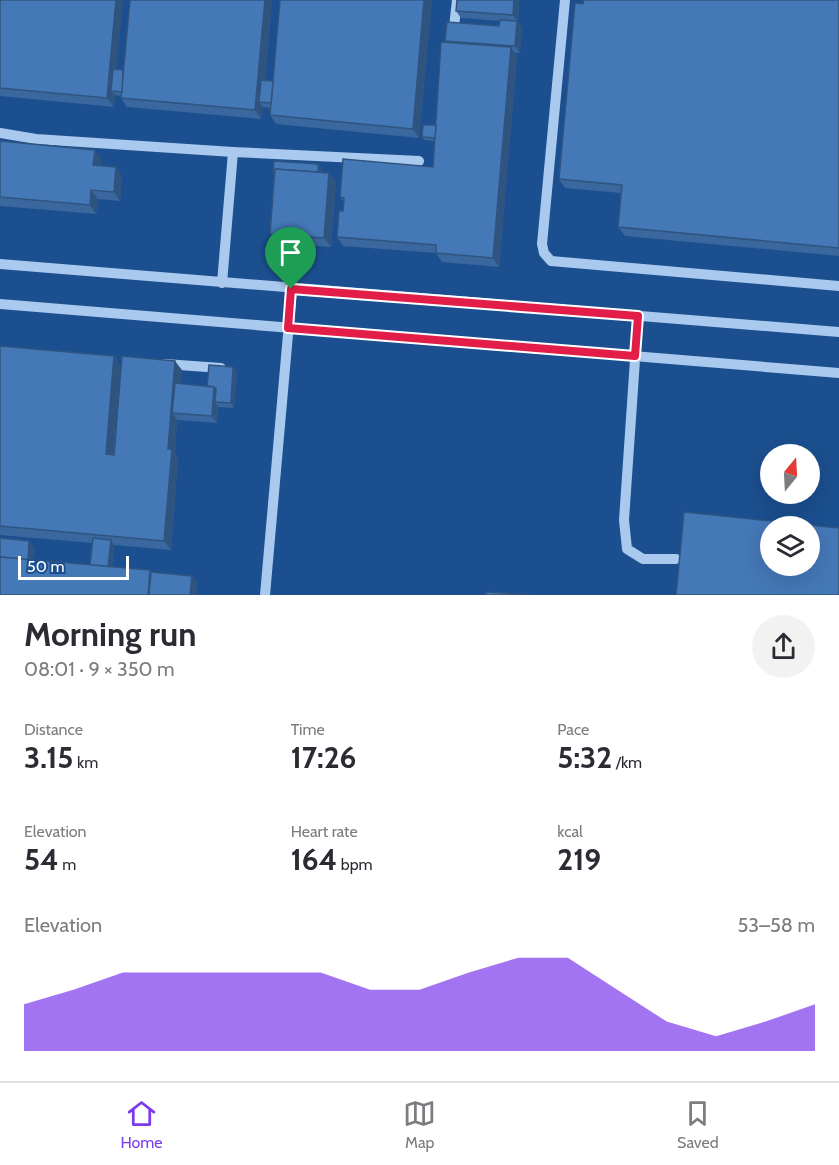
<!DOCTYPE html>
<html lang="en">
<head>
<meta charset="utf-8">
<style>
	:root { --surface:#fff; --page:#f2f2f3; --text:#2b2b33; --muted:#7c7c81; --line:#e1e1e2; --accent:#7c3aed }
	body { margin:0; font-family:Cabin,sans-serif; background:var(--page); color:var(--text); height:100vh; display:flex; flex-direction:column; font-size:22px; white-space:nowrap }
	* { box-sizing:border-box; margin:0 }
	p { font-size:20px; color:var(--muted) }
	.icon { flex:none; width:33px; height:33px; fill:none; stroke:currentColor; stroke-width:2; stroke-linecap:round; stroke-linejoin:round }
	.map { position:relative; height:595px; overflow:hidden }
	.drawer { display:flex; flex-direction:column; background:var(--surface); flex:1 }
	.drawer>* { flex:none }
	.needle { width:39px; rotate:18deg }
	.tools { position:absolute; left:760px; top:444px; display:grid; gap:12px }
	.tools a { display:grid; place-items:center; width:60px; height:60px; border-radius:50%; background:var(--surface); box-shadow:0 6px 24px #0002; font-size:30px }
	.scale { position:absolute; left:18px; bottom:15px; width:111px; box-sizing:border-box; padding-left:6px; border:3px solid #fff; border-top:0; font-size:16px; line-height:21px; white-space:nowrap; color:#fff; -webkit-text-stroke:4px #1b4f8f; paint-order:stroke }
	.pin { position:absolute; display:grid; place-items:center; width:51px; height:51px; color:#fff; margin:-62px -26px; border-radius:50% 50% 50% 0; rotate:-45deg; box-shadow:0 0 6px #0007 }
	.pin .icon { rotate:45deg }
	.round { display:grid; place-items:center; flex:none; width:63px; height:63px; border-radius:32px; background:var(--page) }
	.overview { display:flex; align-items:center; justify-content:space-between; height:102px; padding:0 24px }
	h1 { font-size:33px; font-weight:800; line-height:45px }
	.figures { display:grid; grid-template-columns:repeat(3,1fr); gap:9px; height:102px; padding:6px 24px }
	.figures div { display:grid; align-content:center }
	.figures b { font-size:30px; font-weight:800 }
	.figures small { font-size:16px; font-weight:400 }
	.figures p { font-size:16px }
	.chart { height:168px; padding:12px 24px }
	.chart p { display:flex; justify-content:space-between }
	.chart svg { width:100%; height:108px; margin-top:6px; fill:var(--accent); opacity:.7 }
	.tab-bar { display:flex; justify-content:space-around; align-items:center; height:84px; border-top:2px solid var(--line); background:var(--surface); font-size:16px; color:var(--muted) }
	.tab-bar a { display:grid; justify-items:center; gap:3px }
	.tab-bar .active { color:var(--accent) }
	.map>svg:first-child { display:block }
</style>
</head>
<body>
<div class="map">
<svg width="839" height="595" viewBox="0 0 839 595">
	<rect width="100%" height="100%" fill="#1b4f8f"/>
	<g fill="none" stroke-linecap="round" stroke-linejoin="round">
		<g stroke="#a9c9ee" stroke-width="10">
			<polyline points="565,0 542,244 544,253 551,261 839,286"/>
			<polyline points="453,36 457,0"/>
			<polyline points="0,133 36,139 233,152 222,283"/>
			<polyline points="233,152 419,161"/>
			<polyline points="0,264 839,332"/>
			<polyline points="0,304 839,373"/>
			<polyline points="638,316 624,520 627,549 643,559 676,559"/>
			<polyline points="165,364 221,368"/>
			<polyline points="265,595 292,289"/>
		</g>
	</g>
	<g fill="#3a679d">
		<polygon points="0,0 117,69 123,70 272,0 265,80 273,81 280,0 432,0 419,138 276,124 270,115 271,108 263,107 261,119 127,107 121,98 121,96 115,95 114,107 0,96"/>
		<polygon points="457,0 519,0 518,22 522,28 520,53 515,53 517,56 499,267 442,262 436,253 343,246 337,237 343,211 344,202 340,197 433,167 435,141 424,140 422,137 436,125 446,42 445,41 499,26 500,21 461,18 456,11"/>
		<polygon points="839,0 839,256 625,236 618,227 621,193 565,188 559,179 583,4"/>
		<polygon points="0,141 101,159 100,165 122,176 120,201 98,199 96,214 0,206"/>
		<polygon points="318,164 322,169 321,173 329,173 336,182 331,247 276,243 270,234 274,174 273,173"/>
		<polygon points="0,346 114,356 120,365 113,455 182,370 180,384 207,386 233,367 237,372 234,408 218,407 217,423 177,420 175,453 178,458 171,550 114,545 112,567 150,570 151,572 192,576 197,583 196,595 0,595 29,541 34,548 33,560 90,565 92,543 0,535"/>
	</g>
	<g fill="#305480">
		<polygon points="116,0 123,0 115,91 111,91 115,95 114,107 107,98"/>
		<polygon points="265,0 272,0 263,102 259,102 263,107 261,119 255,110"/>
		<polygon points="424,0 432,0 419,138 413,129"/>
		<polygon points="514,0 519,0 518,22 513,15"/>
		<polygon points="517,21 522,28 520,53 515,46"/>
		<polygon points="511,47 517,56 499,267 493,258"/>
		<polygon points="95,150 101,159 100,174 93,165"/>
		<polygon points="318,164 322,169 321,181 317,177"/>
		<polygon points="116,167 122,176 120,201 114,192"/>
		<polygon points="329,173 336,182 331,247 324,238"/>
		<polygon points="91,190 98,199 96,214 90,205"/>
		<polygon points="114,356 120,365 112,463 106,454"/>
		<polygon points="175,361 182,370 178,413 172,413 177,420 175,453 178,458 171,550 164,541 168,449"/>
		<polygon points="233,367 237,372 234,408 231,403"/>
		<polygon points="214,387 219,394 215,402 218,407 217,423 212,416"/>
		<polygon points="111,540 114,545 111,575 108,571"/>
		<polygon points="29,541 34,548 32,569 27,562"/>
		<polygon points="150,570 156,579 155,595 148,595"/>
		<polygon points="192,576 197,583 196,595 190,595"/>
	</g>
	<g fill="#4478b7" stroke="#305480" stroke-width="1.5" fill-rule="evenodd">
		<polygon points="0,0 116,0 107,98 0,88"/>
		<polygon points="130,0 265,0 255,110 121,98"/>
		<polygon points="280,0 424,0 413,129 270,115"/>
		<polygon points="457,0 514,0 513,15 456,11"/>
		<polygon points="584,0 839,0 839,248 618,227 622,185 559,179 575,3 583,4"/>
		<polygon points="500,20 517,21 515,46 445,41 447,22 499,26"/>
		<polygon points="441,42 511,47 493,258 436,253 436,245 337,237 339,211 343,211 344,198 340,197 343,159 433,167"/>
		<polygon points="113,69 123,70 122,92 111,91"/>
		<polygon points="261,80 273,81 271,103 259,102"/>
		<polygon points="423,125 436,125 435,138 422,137"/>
		<polygon points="0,141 95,150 93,165 116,167 114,192 91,190 90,205 0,197"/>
		<polygon points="274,161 318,164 318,172 275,169 274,173 273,173"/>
		<polygon points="275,169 329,173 324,238 270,234"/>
		<polygon points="0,346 114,356 106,454 114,455 122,356 175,361 168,449 172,449 164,541 0,526"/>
		<polygon points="209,365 233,367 231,403 215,402 216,389 214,387 207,386"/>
		<polygon points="175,383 214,387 212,416 172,413"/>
		<path d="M684,512L839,528V595H676ZM771,526H810V566H771Z"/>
		<polygon points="0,538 29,541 28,560 0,557"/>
		<polygon points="93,538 111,540 108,567 90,565"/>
		<polygon points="0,557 150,570 148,595 0,595"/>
		<polygon points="151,572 192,576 190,595 149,595"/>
		<polygon points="486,592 533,595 486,595"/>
	</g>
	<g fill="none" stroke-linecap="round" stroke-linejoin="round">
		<g stroke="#fff" stroke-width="12">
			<polygon id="route" points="291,289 638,316 635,356 288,328"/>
		</g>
		<use href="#route" stroke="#e11d48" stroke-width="8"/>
	</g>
</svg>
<div class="tools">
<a><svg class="needle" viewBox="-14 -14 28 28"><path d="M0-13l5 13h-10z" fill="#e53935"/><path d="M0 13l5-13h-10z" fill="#7c7c81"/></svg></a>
<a><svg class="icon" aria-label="layers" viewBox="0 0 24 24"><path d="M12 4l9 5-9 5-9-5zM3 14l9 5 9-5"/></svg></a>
</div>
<div class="scale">50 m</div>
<div class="pin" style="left:291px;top:289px;background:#1e9e55"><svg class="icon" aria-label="arrive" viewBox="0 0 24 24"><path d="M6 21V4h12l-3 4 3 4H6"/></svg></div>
</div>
<section class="drawer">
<div class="overview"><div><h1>Morning run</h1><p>08:01 · 9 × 350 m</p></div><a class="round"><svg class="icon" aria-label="share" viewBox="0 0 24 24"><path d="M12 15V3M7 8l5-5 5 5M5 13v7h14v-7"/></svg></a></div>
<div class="figures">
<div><p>Distance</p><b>3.15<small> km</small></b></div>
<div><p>Time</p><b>17:26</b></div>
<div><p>Pace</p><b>5:32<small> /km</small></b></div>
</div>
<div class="figures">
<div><p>Elevation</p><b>54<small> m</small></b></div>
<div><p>Heart rate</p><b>164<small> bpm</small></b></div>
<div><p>kcal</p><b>219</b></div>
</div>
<div class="chart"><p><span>Elevation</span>53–58 m</p>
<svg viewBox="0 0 160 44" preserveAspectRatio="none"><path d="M0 44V25L10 19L20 12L30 12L40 12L50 12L60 12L70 19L80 19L90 12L100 6L110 6L120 19L130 32L140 38L150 32L160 25V44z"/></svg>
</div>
</section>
<nav class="tab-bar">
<a class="active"><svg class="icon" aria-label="home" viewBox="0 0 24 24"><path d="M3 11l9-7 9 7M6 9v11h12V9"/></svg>Home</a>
<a><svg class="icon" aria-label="map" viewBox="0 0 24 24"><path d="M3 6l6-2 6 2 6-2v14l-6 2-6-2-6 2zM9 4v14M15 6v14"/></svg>Map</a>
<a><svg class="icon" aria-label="saved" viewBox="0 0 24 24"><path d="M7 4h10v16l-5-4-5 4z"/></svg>Saved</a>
</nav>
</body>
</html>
